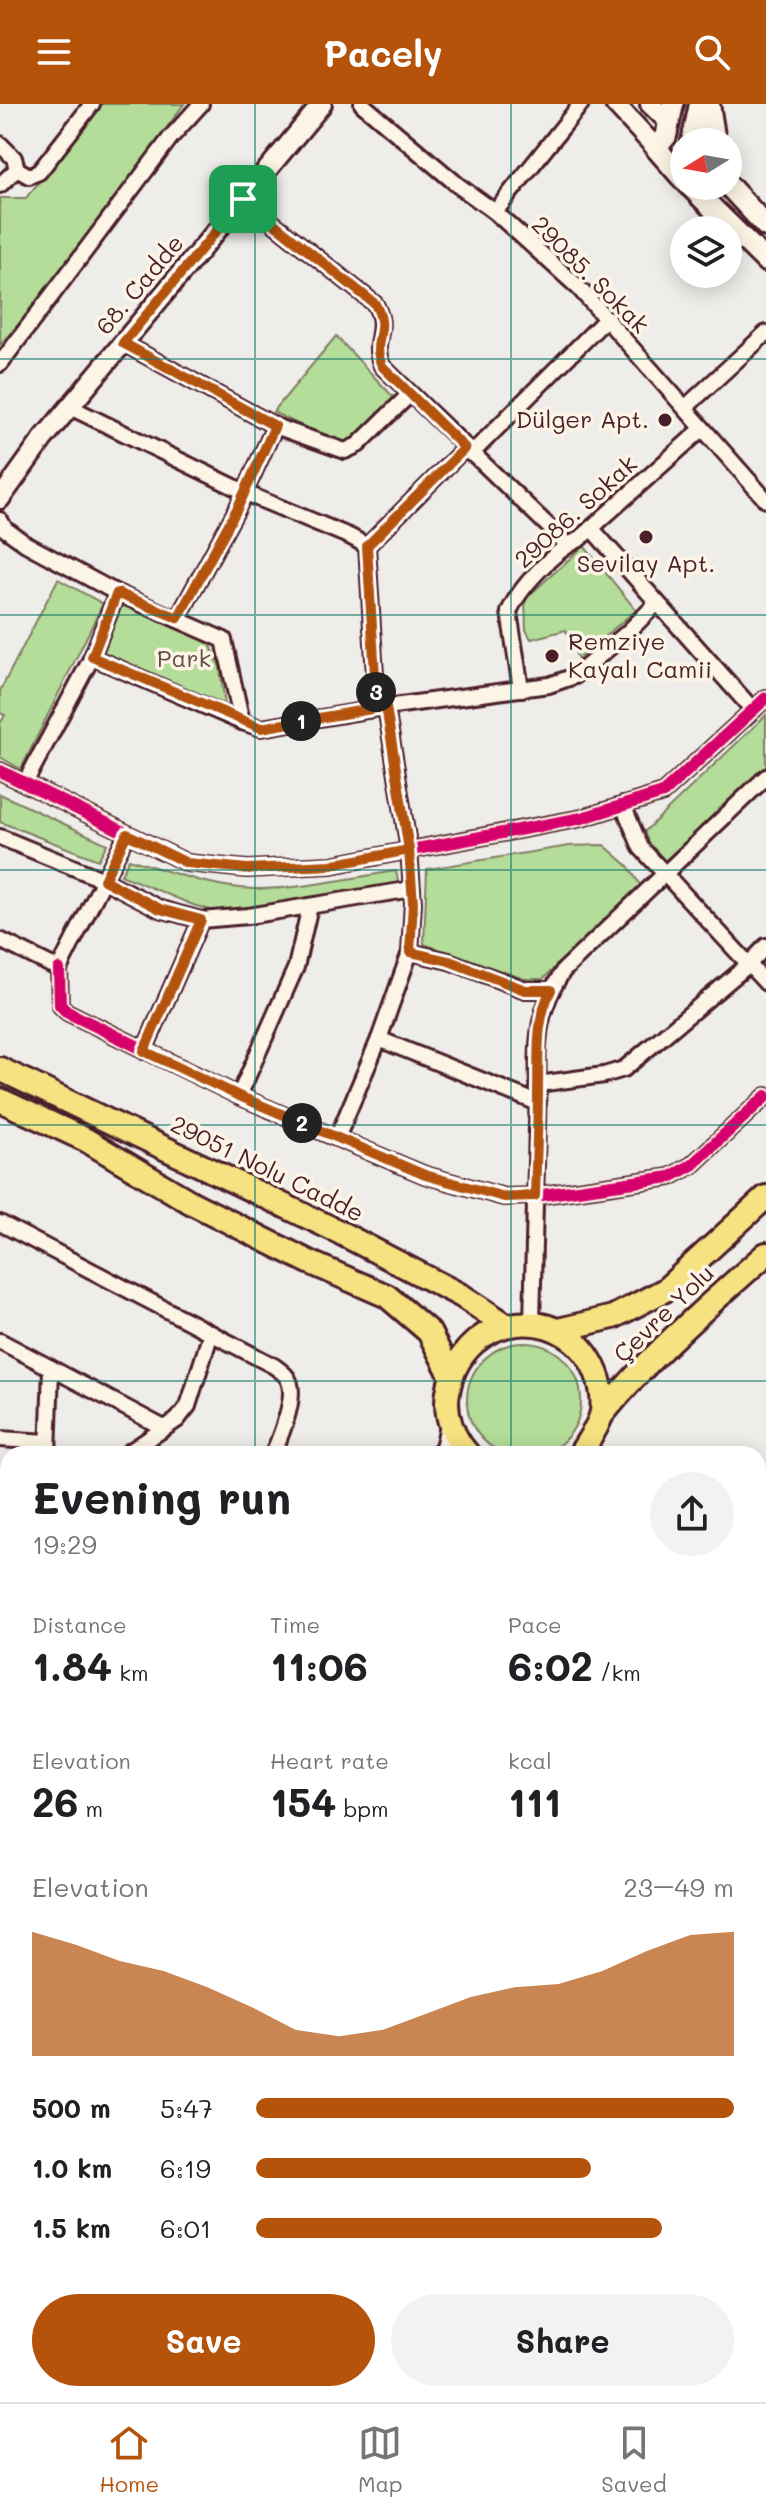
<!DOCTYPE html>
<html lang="en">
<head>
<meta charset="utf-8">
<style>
	:root { --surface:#fff; --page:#f2f2f2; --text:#202124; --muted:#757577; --line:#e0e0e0; --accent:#b45309 }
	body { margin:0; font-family:Mali,sans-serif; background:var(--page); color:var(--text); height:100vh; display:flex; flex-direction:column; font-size:30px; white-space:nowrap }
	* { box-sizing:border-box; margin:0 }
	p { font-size:26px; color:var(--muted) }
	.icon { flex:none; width:44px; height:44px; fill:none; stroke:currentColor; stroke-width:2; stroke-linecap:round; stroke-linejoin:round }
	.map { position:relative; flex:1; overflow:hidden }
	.details { position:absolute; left:0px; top:1342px; width:766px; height:956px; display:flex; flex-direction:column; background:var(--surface); border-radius:24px 24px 0 0; box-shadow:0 4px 20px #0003 }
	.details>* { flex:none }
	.needle { width:52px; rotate:259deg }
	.buttons { position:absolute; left:670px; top:24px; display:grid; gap:16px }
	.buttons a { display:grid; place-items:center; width:72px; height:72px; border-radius:50%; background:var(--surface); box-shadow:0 4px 20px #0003; font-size:40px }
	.pin { position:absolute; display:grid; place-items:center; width:68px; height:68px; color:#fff; margin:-34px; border-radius:16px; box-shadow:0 4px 12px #0006 }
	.km { position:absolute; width:40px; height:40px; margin:-20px; border-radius:50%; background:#222; color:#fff; font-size:22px; line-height:40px; text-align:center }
	.round { display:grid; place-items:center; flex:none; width:84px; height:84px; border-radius:42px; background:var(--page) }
	.headline { display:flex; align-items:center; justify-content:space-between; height:136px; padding:0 32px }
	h1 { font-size:44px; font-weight:700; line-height:60px }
	.figures { display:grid; grid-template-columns:repeat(3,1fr); gap:12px; height:136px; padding:8px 32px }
	.figures div { display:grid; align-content:center }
	.figures b { font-size:40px; font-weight:700 }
	.figures small { font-size:22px; font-weight:400 }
	.figures p { font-size:22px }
	.chart { height:224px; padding:16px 32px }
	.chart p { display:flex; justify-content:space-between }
	.chart svg { width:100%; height:144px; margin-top:8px; fill:var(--accent); opacity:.7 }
	.action { display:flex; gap:16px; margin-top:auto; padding:16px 32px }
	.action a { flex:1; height:92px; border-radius:48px; background:var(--accent); color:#fff; font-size:32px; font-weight:700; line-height:92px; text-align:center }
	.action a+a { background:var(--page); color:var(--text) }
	ul { padding:0 32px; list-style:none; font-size:26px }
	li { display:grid; grid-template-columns:128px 96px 1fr; align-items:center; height:60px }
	li i { height:20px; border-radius:10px; background:var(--accent) }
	header { display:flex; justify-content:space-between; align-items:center; height:104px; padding:0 32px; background:var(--accent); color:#fff; font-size:36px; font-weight:700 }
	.dock { display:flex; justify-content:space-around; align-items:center; height:112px; border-top:2px solid var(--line); background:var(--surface); font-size:22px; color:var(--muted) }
	.dock a { display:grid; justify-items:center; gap:4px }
	.dock .selected { color:var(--accent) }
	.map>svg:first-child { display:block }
</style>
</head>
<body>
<header><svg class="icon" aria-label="menu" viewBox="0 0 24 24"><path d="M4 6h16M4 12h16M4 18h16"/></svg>Pacely<svg class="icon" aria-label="search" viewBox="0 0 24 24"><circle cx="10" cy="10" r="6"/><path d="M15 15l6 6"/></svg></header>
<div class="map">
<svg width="766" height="2298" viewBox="0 0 766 2298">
	<rect width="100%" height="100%" fill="#efedea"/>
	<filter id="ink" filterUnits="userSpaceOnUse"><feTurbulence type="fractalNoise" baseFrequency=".0125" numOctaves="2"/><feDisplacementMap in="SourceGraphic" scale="16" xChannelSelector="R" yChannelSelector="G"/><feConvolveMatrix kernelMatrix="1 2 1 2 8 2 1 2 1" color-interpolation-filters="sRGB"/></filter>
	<g filter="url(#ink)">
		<g fill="#b4dd99" stroke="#7f7e62" stroke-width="2">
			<polygon points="102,0 184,0 42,194 0,241 0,94 26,94"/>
			<polygon points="336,232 396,296 343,342 273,308"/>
			<polygon points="584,442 636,506 578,555 566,526 531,535 526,526 525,495"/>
			<polygon points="58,475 103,500 21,665 0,653 0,620 5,611 0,609 0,587"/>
			<polygon points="119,498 209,537 220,563 225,602 102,549"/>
			<polygon points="766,611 766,662 664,758 641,731"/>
			<polygon points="0,690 107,740 98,756 0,718"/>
			<polygon points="604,741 628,762 641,782 543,875 524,875 424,840 427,765 569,742"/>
			<path d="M129,755C169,767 212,784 255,785C302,785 350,774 396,767L399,782L221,809L193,801L121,771Z"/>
			<circle cx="524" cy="1296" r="57"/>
			<polygon points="758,1453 766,1458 766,1784 758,1785"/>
		</g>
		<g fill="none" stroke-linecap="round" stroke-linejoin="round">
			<g stroke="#4a1f2b" stroke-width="20">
				<g id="minor">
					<polyline points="362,0 459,82 495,108 578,183 766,396"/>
					<polyline points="0,40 14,54 17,65 0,81"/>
					<polyline points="17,65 29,72 39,68 92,0"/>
					<path d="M243,95L375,200C390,229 370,233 382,262L568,441"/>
					<polyline points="495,108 581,0"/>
					<polyline points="123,239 275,322 345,347 358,341 410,290"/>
					<polyline points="0,260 171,33 201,0"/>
					<polyline points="70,303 257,394 351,433 367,442 377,604"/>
					<polyline points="686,303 766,229"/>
					<polyline points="471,350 607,214"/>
					<polyline points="0,416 5,425 26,440 117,489 224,536 242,618"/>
					<polyline points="591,424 753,606"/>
					<polyline points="367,442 465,344"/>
					<polyline points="178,514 237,405 275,322"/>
					<polyline points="92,553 242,618 261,624 386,603 549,581 575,572 627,529 657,499"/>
					<path d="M521,585L509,508C519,484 554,447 578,436L702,325"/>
					<polyline points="0,667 187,759 247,765 331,761 582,714 663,689 766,594"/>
					<polyline points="25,679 92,553 117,489"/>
					<polyline points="623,701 641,744 766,879"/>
					<polyline points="0,733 104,776 160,805 201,816 248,812 412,785"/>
					<polyline points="0,836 59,865 127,730"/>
					<polyline points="410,848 449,857 525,886 551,886"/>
					<polyline points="59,865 60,901 67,908 239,992 327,1030 425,1071 504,1093 535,1092 670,1073 692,1061 766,992"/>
					<polyline points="379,935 538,999"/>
					<polyline points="144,947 201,816"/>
					<polyline points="538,980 604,971 624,965 748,861 766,842"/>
					<polyline points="239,992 296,863 310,802"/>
					<polyline points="337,1034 379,935 410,848 413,799 409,746 386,603"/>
					<path d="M0,1119L274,1262C279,1266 286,1270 288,1275C298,1292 280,1333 273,1350"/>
					<path d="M532,1219L538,980C536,935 538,905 563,867L766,673"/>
					<polyline points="0,1237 164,1324"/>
					<polyline points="0,1335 48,1338"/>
					<polyline points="48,1350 51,1264"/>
					<polyline points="126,1350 177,1316 188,1302 211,1229"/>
					<polyline points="0,1435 8,1430"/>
					<polyline points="0,1552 8,1547"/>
					<polyline points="0,1706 8,1718"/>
					<polyline points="0,1862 8,1857"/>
					<polyline points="758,1906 766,1905"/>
					<polyline points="758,2093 766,2092"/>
					<polyline points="0,2226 8,2225"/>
				</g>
			</g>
			<g stroke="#4a1f2b" stroke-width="24">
				<g id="tertiary">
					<polyline points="615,0 656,44"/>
					<polyline points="650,0 669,18"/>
					<polyline points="0,395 43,335 322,0"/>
					<polyline points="439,1350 445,1344 450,1322"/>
					<polyline points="0,1647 8,1641"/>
					<polyline points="758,1796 766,1795"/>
					<polyline points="0,2078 8,2077"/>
				</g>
			</g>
			<g stroke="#4a1f2b" stroke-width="26">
				<g id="secondary">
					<polyline points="673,0 666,32 656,44 684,76"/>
					<polyline points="709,0 715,38"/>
					<polyline points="692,38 700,0"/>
					<polyline points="728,81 766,122"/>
					<polyline points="690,82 766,157"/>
				</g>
			</g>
			<g stroke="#4a1f2b" stroke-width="28">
				<g id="primary">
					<polyline points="0,965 337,1127 462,1192 506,1221"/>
					<polyline points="0,996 86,1036 192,1099 309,1158 387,1192 429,1228 451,1271"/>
					<polyline points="558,1226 613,1213 665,1186 766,1093"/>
					<path d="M601,1312C649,1252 709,1201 766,1150"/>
					<path d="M468,1350C453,1334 444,1310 448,1288C462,1204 573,1194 599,1276C602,1286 604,1302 601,1312C597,1325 587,1338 580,1350"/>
				</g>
			</g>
			<g stroke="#4a1f2b" stroke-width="32">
				<g id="motorway">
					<polyline points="758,2156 766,2155"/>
					<polyline points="758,2192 766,2191"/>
					<polyline points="43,2298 64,2290"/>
					<polyline points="161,2298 189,2290"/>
				</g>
			</g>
			<use href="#minor" stroke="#fcf5e5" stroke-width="14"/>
			<use href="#tertiary" stroke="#fcf5e5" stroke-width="18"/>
			<use href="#secondary" stroke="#fcf5e5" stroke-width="20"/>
			<use href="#primary" stroke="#f6e281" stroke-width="22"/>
			<use href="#motorway" stroke="#f6e281" stroke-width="26"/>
			<g stroke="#fcf5e5" stroke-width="17">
				<g id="cycleway">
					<polyline points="0,667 187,759 247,765 331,761 582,714 663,689 766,594"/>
					<polyline points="59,865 60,901 67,908 239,992 327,1030 425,1071 504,1093 535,1092 670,1073 692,1061 766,992"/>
				</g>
			</g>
			<use href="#cycleway" stroke="#d6006c" stroke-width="12"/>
		</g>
	</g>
	<g fill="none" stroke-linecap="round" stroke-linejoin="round" filter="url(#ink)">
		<g stroke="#fff" stroke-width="16">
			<path id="route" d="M243,95L123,239L275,322L237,405L178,514L117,489L92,553L261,624L377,604L386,603L409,746L413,799L410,848L449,857L525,886H551C535,918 539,950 538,985C538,1021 536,1057 535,1092L504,1093L425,1071L239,992L144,947L201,816L160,805L104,776L127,730L187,759L247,765L331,761L409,746L386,603L377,604L367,442L465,344L382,262C370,233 391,229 375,200L243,95"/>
		</g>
		<use href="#route" stroke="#b45309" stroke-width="10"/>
	</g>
	<path fill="none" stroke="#0f766e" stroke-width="2" stroke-opacity="0.55" d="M255,0V1350M511,0V1350M0,255H766M0,511H766M0,766H766M0,1021H766M0,1277H766M0,1532H8M758,1532H766M0,1787H8M758,1787H766M0,2043H8M758,2043H766M255,2290V2298M511,2290V2298"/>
	<g fill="#4a1f2b" stroke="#fcf5e5" stroke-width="3">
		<circle cx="665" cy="316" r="8"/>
		<circle cx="646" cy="433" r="8"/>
		<circle cx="552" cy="552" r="8"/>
	</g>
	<g text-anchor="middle" stroke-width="7" stroke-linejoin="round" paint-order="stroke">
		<g font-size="24" fill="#4a1f2b" stroke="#fcf5e5">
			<text transform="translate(590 171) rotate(45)" y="8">29085. Sokak</text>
			<text transform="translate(140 181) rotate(-50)" y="8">68. Cadde</text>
			<text transform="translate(576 408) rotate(-42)" y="8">29086. Sokak</text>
			<text transform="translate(267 1065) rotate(26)" y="8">29051 Nolu Cadde</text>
			<text transform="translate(664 1210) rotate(-44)" y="8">Çevre Yolu</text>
		</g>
		<g font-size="24" fill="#4a1f2b" stroke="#fcf5e5" text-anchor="end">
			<text x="649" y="324">Dülger Apt.</text>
			<text x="646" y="468" text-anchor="middle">Sevilay Apt.</text>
			<text x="568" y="546" text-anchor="start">Remziye<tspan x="568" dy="28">Kayalı Camii</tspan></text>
		</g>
		<g font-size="24" fill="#644e46" stroke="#fcf5e5">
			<text x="184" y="563">Park</text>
		</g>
	</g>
</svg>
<div class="buttons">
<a><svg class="needle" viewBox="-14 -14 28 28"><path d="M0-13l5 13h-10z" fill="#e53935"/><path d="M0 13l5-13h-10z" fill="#757577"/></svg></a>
<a><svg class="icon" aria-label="layers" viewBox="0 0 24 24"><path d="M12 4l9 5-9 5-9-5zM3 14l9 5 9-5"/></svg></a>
</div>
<div class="pin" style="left:243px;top:95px;background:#1e9e55"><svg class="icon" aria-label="arrive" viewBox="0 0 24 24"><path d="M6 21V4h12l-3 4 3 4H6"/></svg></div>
<b class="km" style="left:301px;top:617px">1</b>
<b class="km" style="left:302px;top:1019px">2</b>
<b class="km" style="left:376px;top:588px">3</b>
<section class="details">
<div class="headline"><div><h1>Evening run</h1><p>19:29</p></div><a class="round"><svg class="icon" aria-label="share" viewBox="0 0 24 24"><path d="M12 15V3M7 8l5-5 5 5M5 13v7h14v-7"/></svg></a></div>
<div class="figures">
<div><p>Distance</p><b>1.84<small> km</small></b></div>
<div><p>Time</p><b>11:06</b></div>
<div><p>Pace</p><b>6:02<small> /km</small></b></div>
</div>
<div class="figures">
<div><p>Elevation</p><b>26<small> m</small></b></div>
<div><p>Heart rate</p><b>154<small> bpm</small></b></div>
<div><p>kcal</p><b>111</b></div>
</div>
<div class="chart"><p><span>Elevation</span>23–49 m</p>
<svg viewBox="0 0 160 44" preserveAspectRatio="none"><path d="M0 44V6L10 10L20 15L30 18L40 23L50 29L60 36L70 38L80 36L90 31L100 26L110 23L120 22L130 18L140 12L150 7L160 6V44z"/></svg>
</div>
<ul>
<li><b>500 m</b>5:47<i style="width:100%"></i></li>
<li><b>1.0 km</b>6:19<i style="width:70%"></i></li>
<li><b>1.5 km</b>6:01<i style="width:85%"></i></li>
</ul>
<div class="action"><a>Save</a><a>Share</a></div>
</section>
</div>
<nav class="dock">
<a class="selected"><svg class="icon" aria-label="home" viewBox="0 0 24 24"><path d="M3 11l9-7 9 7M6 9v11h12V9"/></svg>Home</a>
<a><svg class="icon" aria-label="map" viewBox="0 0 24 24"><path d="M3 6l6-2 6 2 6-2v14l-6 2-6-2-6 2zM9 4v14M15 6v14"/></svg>Map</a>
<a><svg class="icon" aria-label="saved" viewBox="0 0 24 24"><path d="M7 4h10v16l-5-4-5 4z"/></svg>Saved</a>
</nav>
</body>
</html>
